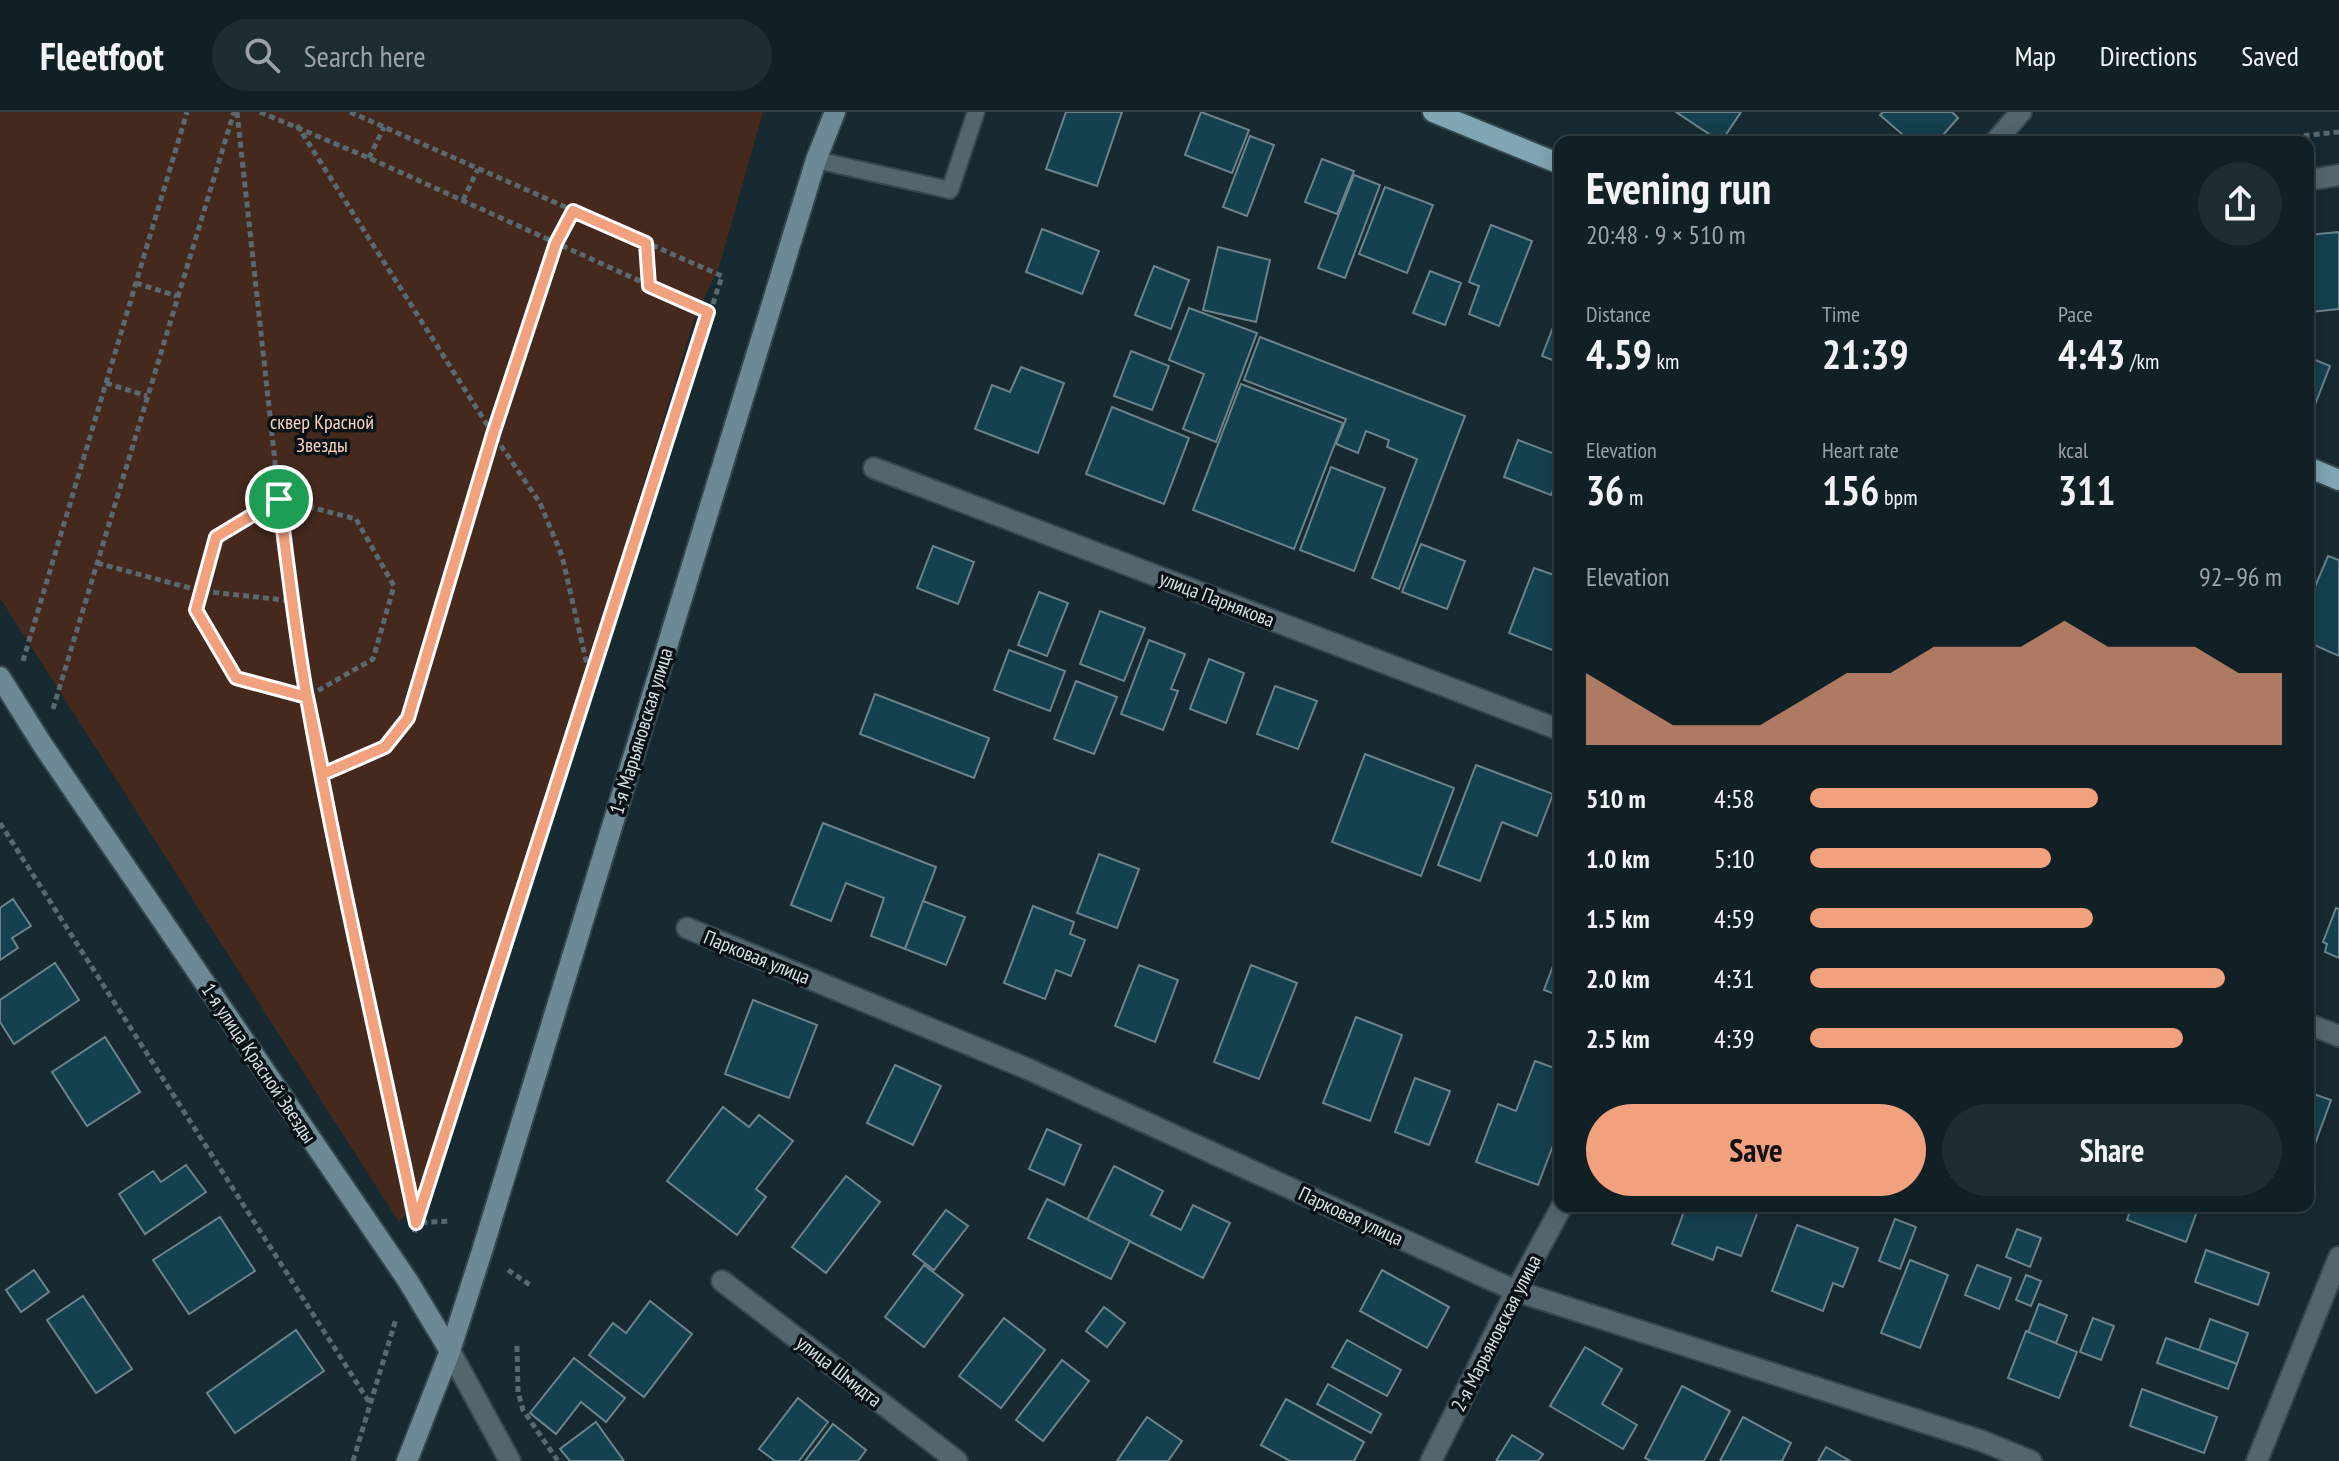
<!DOCTYPE html>
<html lang="en">
<head>
<meta charset="utf-8">
<style>
	:root { --surface:#112025; --page:#1e2d32; --text:#f1f3f6; --muted:#9ca3a7; --line:#303e42; --accent:#f2a17e }
	body { margin:0; font-family:"PT Sans Narrow",sans-serif; background:var(--page); color:var(--text); height:100vh; display:flex; flex-direction:column; font-size:30px; white-space:nowrap }
	* { box-sizing:border-box; margin:0 }
	p { font-size:26px; color:var(--muted) }
	.icon { flex:none; width:44px; height:44px; fill:none; stroke:currentColor; stroke-width:2; stroke-linecap:round; stroke-linejoin:round }
	.map { position:relative; flex:1; overflow:hidden }
	.details { position:absolute; left:1554px; top:24px; width:760px; height:1076px; display:flex; flex-direction:column; background:var(--surface); border-radius:16px; box-shadow:0 4px 20px #0003,0 0 0 2px var(--line) }
	.details>* { flex:none }
	.pin { position:absolute; display:grid; place-items:center; width:68px; height:68px; color:#fff; margin:-34px; border:4px solid #fff; border-radius:50%; box-shadow:0 2px 8px #0007 }
	.round { display:grid; place-items:center; flex:none; width:84px; height:84px; border-radius:42px; background:var(--page) }
	.overview { display:flex; align-items:center; justify-content:space-between; height:136px; padding:0 32px }
	h1 { font-size:44px; font-weight:600; line-height:60px }
	.metrics { display:grid; grid-template-columns:repeat(3,1fr); gap:12px; height:136px; padding:8px 32px }
	.metrics div { display:grid; align-content:center }
	.metrics b { font-size:40px; font-weight:600 }
	.metrics small { font-size:22px; font-weight:400 }
	.metrics p { font-size:22px }
	.chart { height:224px; padding:16px 32px }
	.chart p { display:flex; justify-content:space-between }
	.chart svg { width:100%; height:144px; margin-top:8px; fill:var(--accent); opacity:.7 }
	.button { display:flex; gap:16px; margin-top:auto; padding:16px 32px }
	.button a { flex:1; height:92px; border-radius:48px; background:var(--accent); color:#111; font-size:32px; font-weight:600; line-height:92px; text-align:center }
	.button a+a { background:var(--page); color:var(--text) }
	ul { padding:0 32px; list-style:none; font-size:26px }
	li { display:grid; grid-template-columns:128px 96px 1fr; align-items:center; height:60px }
	li i { height:20px; border-radius:10px; background:var(--accent) }
	header { display:flex; align-items:center; gap:48px; box-sizing:border-box; height:112px; padding:0 40px; background:var(--surface); border-bottom:2px solid var(--line) }
	header strong { font-size:38px }
	nav { display:flex; gap:44px; margin-inline-start:auto; font-size:28px }
	.search { width:560px; height:72px; background:var(--page); display:flex; align-items:center; gap:20px; box-sizing:border-box; padding:0 28px; border-radius:44px; color:var(--muted); font-size:30px }
	.map>svg:first-child { display:block }
</style>
</head>
<body>
<header>
<strong>Fleetfoot</strong>
<div class="search"><svg class="icon" aria-label="search" viewBox="0 0 24 24"><circle cx="10" cy="10" r="6"/><path d="M15 15l6 6"/></svg>Search here</div>
<nav><a>Map</a><a>Directions</a><a>Saved</a></nav>
</header>
<div class="map">
<svg width="2339" height="1349" viewBox="0 0 2339 1349">
	<rect width="100%" height="100%" fill="#172a31"/>
	<polygon fill="#45291d" points="0,0 763,0 720,152 694,208 426,1080 399,1110 0,486"/>
	<g fill="#14414f" stroke="#6d838b" stroke-width="2">
		<polygon points="1066,0 1122,0 1097,74 1046,57"/>
		<polygon points="1201,0 1249,18 1232,61 1185,43"/>
		<polygon points="1676,0 1741,0 1721,30"/>
		<polygon points="1883,0 1952,0 1958,6 1937,30 1911,30 1880,3"/>
		<polygon points="1250,24 1274,33 1247,104 1223,95"/>
		<polygon points="1322,47 1354,59 1337,102 1305,90"/>
		<polygon points="1354,63 1380,73 1345,166 1318,156"/>
		<polygon points="1385,75 1433,93 1407,161 1359,142"/>
		<polygon points="1491,113 1532,129 1499,214 1469,202 1479,174 1469,170"/>
		<polygon points="1042,117 1099,139 1082,182 1026,160"/>
		<polygon points="2339,120 2339,197 2311,200 2308,123"/>
		<polygon points="1218,135 1270,148 1256,210 1203,198"/>
		<polygon points="1154,154 1189,168 1171,217 1135,203"/>
		<polygon points="1430,159 1461,171 1445,213 1413,201"/>
		<polygon points="1189,196 1257,221 1216,330 1183,317 1204,262 1169,248"/>
		<polygon points="1560,197 1560,251 1542,244"/>
		<polygon points="1260,225 1465,304 1399,477 1372,466 1417,347 1387,335 1389,328 1366,319 1358,341 1336,332 1346,307 1244,268"/>
		<polygon points="1131,239 1169,254 1152,298 1114,284"/>
		<polygon points="2308,245 2330,254 2311,303 2308,302"/>
		<polygon points="1021,255 1064,271 1038,341 975,317 992,273 1010,280"/>
		<polygon points="1241,272 1343,311 1294,437 1193,398"/>
		<polygon points="1112,295 1189,326 1164,392 1086,362"/>
		<polygon points="1518,328 1560,344 1560,359 1551,383 1504,365"/>
		<polygon points="1331,355 1385,376 1354,459 1300,438"/>
		<polygon points="1421,432 1465,449 1447,497 1402,480"/>
		<polygon points="933,434 974,450 958,492 917,476"/>
		<polygon points="2328,444 2339,448 2339,544 2308,530 2308,491"/>
		<polygon points="1534,456 1560,465 1560,516 1552,538 1509,521"/>
		<polygon points="1039,480 1068,491 1047,544 1018,533"/>
		<polygon points="1100,499 1145,516 1124,569 1080,552"/>
		<polygon points="1149,528 1185,542 1171,577 1178,579 1163,618 1121,602"/>
		<polygon points="1009,538 1065,559 1050,599 994,578"/>
		<polygon points="1209,547 1244,561 1226,611 1190,597"/>
		<polygon points="1076,569 1117,585 1094,642 1054,627"/>
		<polygon points="1275,574 1317,589 1298,637 1257,622"/>
		<polygon points="875,582 989,626 974,666 860,622"/>
		<polygon points="1365,642 1454,676 1421,764 1332,730"/>
		<polygon points="1476,653 1553,682 1537,724 1502,710 1480,769 1438,753"/>
		<polygon points="823,711 936,755 905,837 871,824 884,786 846,771 831,809 791,793"/>
		<polygon points="1099,742 1139,757 1117,816 1077,801"/>
		<polygon points="13,787 31,814 12,826 18,836 0,848 0,796"/>
		<polygon points="923,789 965,805 946,853 905,837"/>
		<polygon points="1033,794 1074,810 1070,822 1085,828 1071,864 1056,858 1045,887 1004,871"/>
		<polygon points="2336,796 2339,797 2339,846 2325,840 2327,832 2323,830"/>
		<polygon points="1560,835 1560,884 1544,878"/>
		<polygon points="55,851 79,888 14,932 0,910 0,888"/>
		<polygon points="1139,853 1178,868 1155,930 1115,914"/>
		<polygon points="1251,853 1297,871 1259,967 1214,950"/>
		<polygon points="753,888 817,913 789,986 725,962"/>
		<polygon points="1356,905 1402,923 1370,1009 1323,991"/>
		<polygon points="105,925 140,980 87,1014 52,960"/>
		<polygon points="1535,949 1560,958 1560,1015 1538,1073 1476,1050 1498,992 1516,999"/>
		<polygon points="895,953 941,974 913,1033 867,1011"/>
		<polygon points="1415,966 1450,979 1429,1033 1395,1020"/>
		<polygon points="2308,980 2331,988 2311,1043 2308,1042"/>
		<polygon points="723,995 749,1015 759,1003 793,1029 756,1077 766,1085 737,1123 667,1069"/>
		<polygon points="1047,1017 1081,1033 1064,1073 1029,1057"/>
		<polygon points="186,1053 206,1080 145,1122 119,1082 153,1059 161,1070"/>
		<polygon points="1114,1054 1163,1079 1151,1103 1181,1118 1193,1093 1230,1111 1203,1166 1087,1108"/>
		<polygon points="846,1064 880,1090 826,1161 792,1135"/>
		<polygon points="1047,1087 1130,1129 1111,1167 1028,1126"/>
		<polygon points="1686,1094 1760,1094 1741,1144 1717,1135 1713,1148 1672,1132"/>
		<polygon points="2132,1094 2199,1094 2186,1130 2127,1108"/>
		<polygon points="946,1098 968,1114 934,1158 913,1142"/>
		<polygon points="220,1105 255,1159 189,1202 153,1148"/>
		<polygon points="1895,1107 1916,1115 1900,1157 1879,1149"/>
		<polygon points="1797,1113 1858,1136 1843,1175 1833,1171 1823,1199 1772,1179"/>
		<polygon points="2017,1117 2041,1126 2030,1155 2006,1145"/>
		<polygon points="2206,1138 2269,1161 2258,1193 2195,1170"/>
		<polygon points="1910,1148 1948,1163 1920,1236 1881,1221"/>
		<polygon points="924,1153 963,1183 924,1235 885,1205"/>
		<polygon points="1977,1153 2011,1166 1999,1197 1965,1183"/>
		<polygon points="34,1158 49,1180 21,1200 6,1178"/>
		<polygon points="1382,1158 1449,1195 1427,1236 1360,1199"/>
		<polygon points="2026,1163 2041,1169 2031,1194 2016,1188"/>
		<polygon points="83,1184 132,1257 96,1281 47,1208"/>
		<polygon points="650,1189 692,1222 644,1285 589,1243 613,1211 626,1221"/>
		<polygon points="2039,1192 2067,1203 2056,1231 2028,1221"/>
		<polygon points="1104,1195 1125,1211 1107,1235 1086,1219"/>
		<polygon points="1004,1206 1045,1238 1001,1296 959,1264"/>
		<polygon points="2093,1206 2114,1214 2101,1248 2080,1240"/>
		<polygon points="2210,1207 2248,1221 2237,1252 2199,1238"/>
		<polygon points="296,1218 324,1259 235,1321 207,1281"/>
		<polygon points="2026,1219 2077,1240 2059,1286 2008,1266"/>
		<polygon points="2166,1226 2237,1252 2228,1277 2157,1251"/>
		<polygon points="1347,1228 1401,1258 1387,1284 1332,1255"/>
		<polygon points="1585,1235 1622,1257 1602,1292 1637,1313 1623,1337 1550,1294"/>
		<polygon points="574,1246 625,1286 606,1310 581,1290 556,1322 530,1301"/>
		<polygon points="1062,1248 1089,1269 1043,1329 1016,1308"/>
		<polygon points="1328,1272 1381,1302 1371,1321 1317,1292"/>
		<polygon points="1682,1274 1730,1299 1704,1349 1651,1349 1645,1346"/>
		<polygon points="2142,1277 2217,1305 2204,1341 2130,1314"/>
		<polygon points="798,1286 828,1310 799,1349 775,1349 759,1337"/>
		<polygon points="1286,1287 1364,1330 1354,1349 1290,1349 1261,1333"/>
		<polygon points="1147,1305 1182,1329 1168,1349 1117,1349"/>
		<polygon points="1743,1305 1791,1331 1782,1349 1720,1349"/>
		<polygon points="596,1310 624,1349 570,1349 560,1337"/>
		<polygon points="833,1312 866,1338 858,1349 805,1349"/>
		<polygon points="1512,1323 1543,1342 1538,1349 1496,1349"/>
		<polygon points="1826,1335 1850,1349 1818,1349"/>
	</g>
	<g fill="none" stroke-linecap="round" stroke-linejoin="round">
		<g stroke="#35474e" stroke-width="20">
			<polyline id="lane" points="816,48 950,78 976,0"/>
		</g>
		<g stroke="#35474e" stroke-width="24">
			<g id="street">
				<polyline points="1995,30 2021,0"/>
				<polyline points="2308,68 2339,63"/>
				<polyline points="874,356 1560,618"/>
				<polyline points="687,816 1028,957 1516,1179 1982,1329 2031,1349"/>
				<polyline points="2308,912 2339,924"/>
				<polyline points="722,1169 957,1349"/>
				<polyline points="450,1239 510,1349"/>
				<polyline points="1431,1349 1516,1179 1562,1094"/>
				<polyline points="2257,1349 2339,1145"/>
			</g>
		</g>
		<g stroke="#35474e" stroke-width="24">
			<g id="secondary">
				<polyline points="0,565 42,632 408,1169 450,1239"/>
				<polyline points="407,1349 450,1239 483,1136 816,48 835,0"/>
			</g>
		</g>
		<g stroke="#35474e" stroke-width="24">
			<g id="primary">
				<polyline points="1433,0 1560,52"/>
				<polyline points="2308,355 2339,368"/>
			</g>
		</g>
		<g stroke="#58696f" stroke-width="5" stroke-dasharray="6 4" stroke-linecap="butt">
			<polyline points="237,0 279,387 307,585 416,1111 414,1123"/>
			<polyline points="260,0 369,46 708,200"/>
			<polyline points="350,0 722,164 591,568"/>
			<polyline points="297,13 493,322 540,391 562,444 591,570 416,1111 450,1109"/>
			<polyline points="2244,30 2339,20"/>
			<polyline points="369,46 384,15"/>
			<polyline points="463,88 478,57"/>
			<polyline points="646,131 649,174"/>
			<polyline points="136,171 177,184"/>
			<polyline points="106,271 147,284"/>
			<polygon points="279,387 356,407 394,474 373,547 307,585 236,566 196,498 216,425"/>
			<polyline points="97,451 201,479 293,489"/>
			<polyline points="23,549 187,0"/>
			<polyline points="53,597 234,0"/>
			<polyline points="323,662 385,635 408,606 493,322 556,131 573,99"/>
			<polyline points="0,711 369,1290"/>
			<polyline points="508,1158 530,1173"/>
			<polyline points="517,1234 518,1280 523,1298 558,1349"/>
			<polyline points="353,1349 396,1207"/>
		</g>
		<use href="#lane" stroke="#54666d" stroke-width="16"/>
		<use href="#street" stroke="#54666d" stroke-width="20"/>
		<use href="#secondary" stroke="#6d8a94" stroke-width="20"/>
		<use href="#primary" stroke="#80a5b3" stroke-width="20"/>
	</g>
	<g fill="none" stroke-linecap="round" stroke-linejoin="round">
		<g stroke="#fff" stroke-width="16">
			<path id="route" d="M279,387C288,453 295,520 307,586C338,762 380,936 416,1111L708,200L649,174L646,131L573,99L556,131L493,322L408,606L385,635L323,662L307,585L236,566L196,498L216,425L279,387"/>
		</g>
		<use href="#route" stroke="#f2a17e" stroke-width="10"/>
	</g>
	<g text-anchor="middle" stroke-width="7" stroke-linejoin="round" paint-order="stroke">
		<g font-size="20" fill="#f8d1c0" stroke="#091114">
			<text x="322" y="317">сквер Красной<tspan x="322" dy="23">Звезды</tspan></text>
		</g>
		<g font-size="20" fill="#d4e0e4" stroke="#091114">
			<text transform="translate(1217 487) rotate(21)" y="7">улица Парнякова</text>
			<text transform="translate(641 619) rotate(-73)" y="7">1-я Марьяновская улица</text>
			<text transform="translate(757 845) rotate(22)" y="7">Парковая улица</text>
			<text transform="translate(259 951) rotate(56)" y="7">1-я улица Красной Звезды</text>
			<text transform="translate(1351 1104) rotate(25)" y="7">Парковая улица</text>
			<text transform="translate(1496 1221) rotate(-63)" y="7">2-я Марьяновская улица</text>
			<text transform="translate(839 1259) rotate(38)" y="7">улица Шмидта</text>
		</g>
	</g>
</svg>
<div class="pin" style="left:279px;top:387px;background:#1e9e55"><svg class="icon" aria-label="arrive" viewBox="0 0 24 24"><path d="M6 21V4h12l-3 4 3 4H6"/></svg></div>
<section class="details">
<div class="overview"><div><h1>Evening run</h1><p>20:48 · 9 × 510 m</p></div><a class="round"><svg class="icon" aria-label="share" viewBox="0 0 24 24"><path d="M12 15V3M7 8l5-5 5 5M5 13v7h14v-7"/></svg></a></div>
<div class="metrics">
<div><p>Distance</p><b>4.59<small> km</small></b></div>
<div><p>Time</p><b>21:39</b></div>
<div><p>Pace</p><b>4:43<small> /km</small></b></div>
</div>
<div class="metrics">
<div><p>Elevation</p><b>36<small> m</small></b></div>
<div><p>Heart rate</p><b>156<small> bpm</small></b></div>
<div><p>kcal</p><b>311</b></div>
</div>
<div class="chart"><p><span>Elevation</span>92–96 m</p>
<svg viewBox="0 0 160 44" preserveAspectRatio="none"><path d="M0 44V22L10 30L20 38L30 38L40 38L50 30L60 22L70 22L80 14L90 14L100 14L110 6L120 14L130 14L140 14L150 22L160 22V44z"/></svg>
</div>
<ul>
<li><b>510 m</b>4:58<i style="width:61%"></i></li>
<li><b>1.0 km</b>5:10<i style="width:51%"></i></li>
<li><b>1.5 km</b>4:59<i style="width:60%"></i></li>
<li><b>2.0 km</b>4:31<i style="width:88%"></i></li>
<li><b>2.5 km</b>4:39<i style="width:79%"></i></li>
</ul>
<div class="button"><a>Save</a><a>Share</a></div>
</section>
</div>
</body>
</html>
